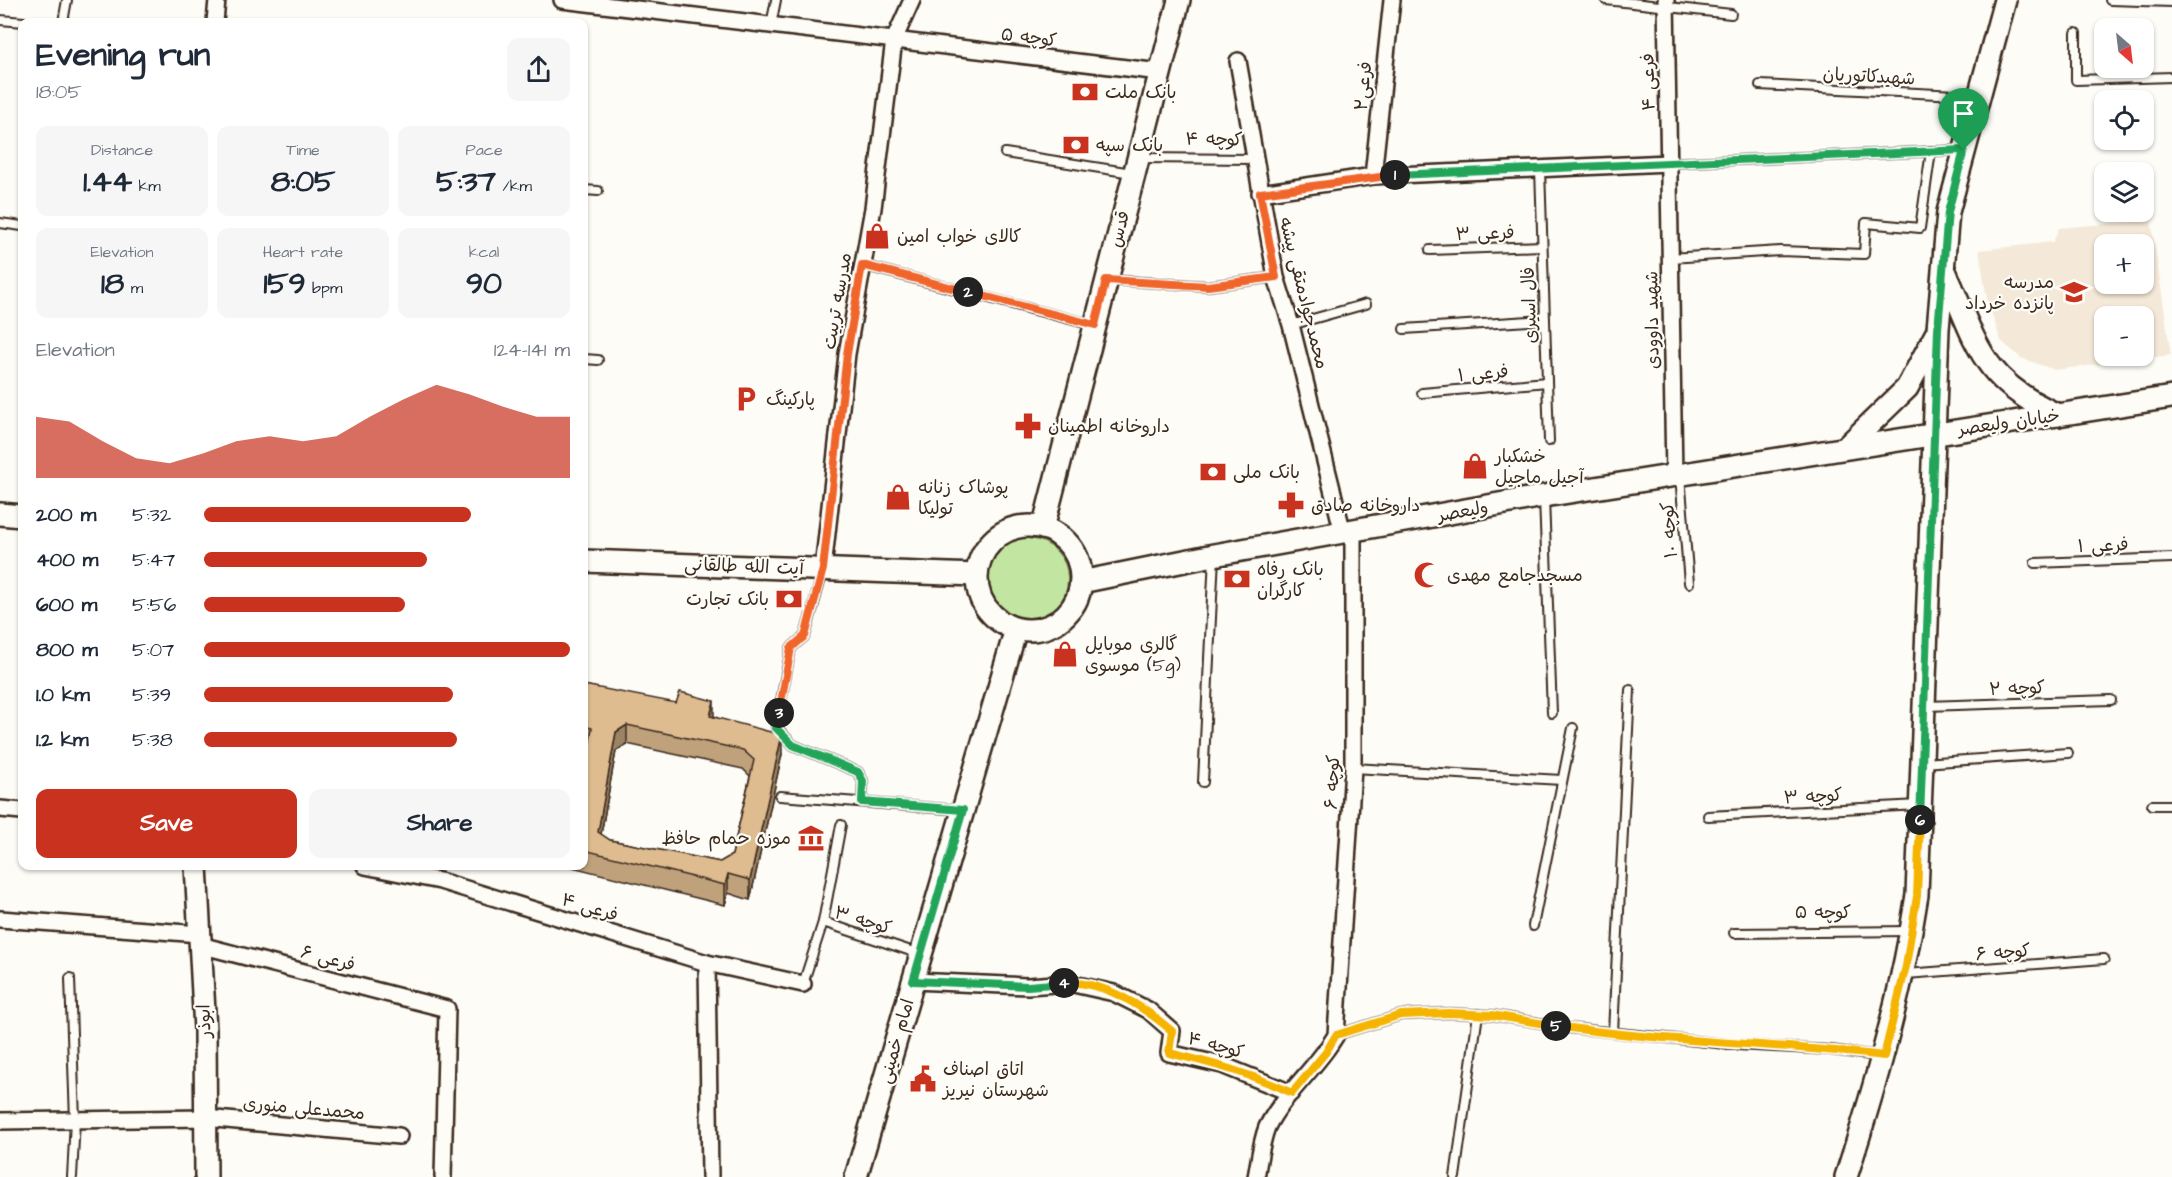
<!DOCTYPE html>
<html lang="en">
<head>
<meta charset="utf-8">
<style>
	:root { --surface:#fff; --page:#f6f6f7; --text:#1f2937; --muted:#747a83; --accent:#c8321e }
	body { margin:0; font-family:"Architects Daughter","Playpen Sans Arabic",sans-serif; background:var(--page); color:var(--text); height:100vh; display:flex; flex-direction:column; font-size:22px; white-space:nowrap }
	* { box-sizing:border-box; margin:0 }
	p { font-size:20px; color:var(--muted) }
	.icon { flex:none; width:33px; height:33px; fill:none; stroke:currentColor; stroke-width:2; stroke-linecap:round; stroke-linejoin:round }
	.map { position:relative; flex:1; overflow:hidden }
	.side { position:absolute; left:18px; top:18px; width:570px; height:852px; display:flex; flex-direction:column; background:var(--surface); border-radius:12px; box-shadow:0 2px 4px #0004 }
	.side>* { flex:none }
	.needle { width:39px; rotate:152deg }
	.controls { position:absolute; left:2094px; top:18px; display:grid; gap:12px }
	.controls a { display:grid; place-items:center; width:60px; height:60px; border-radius:12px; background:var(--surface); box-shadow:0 2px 4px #0004; font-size:30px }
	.pin { position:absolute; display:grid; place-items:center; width:51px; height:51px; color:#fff; margin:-62px -26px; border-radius:50% 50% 50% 0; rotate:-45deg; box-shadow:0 0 6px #0007 }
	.pin .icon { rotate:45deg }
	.km { position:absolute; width:30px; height:30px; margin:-15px; border-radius:50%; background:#222; color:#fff; font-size:16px; line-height:30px; text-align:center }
	.round { display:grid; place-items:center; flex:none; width:63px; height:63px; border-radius:12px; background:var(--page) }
	.head { display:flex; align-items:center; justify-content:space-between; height:102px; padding:0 18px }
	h1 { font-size:33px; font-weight:800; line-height:45px }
	.metrics { display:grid; grid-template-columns:repeat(3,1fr); gap:9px; height:102px; padding:6px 18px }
	.metrics div { display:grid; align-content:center; border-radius:12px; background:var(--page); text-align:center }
	.metrics b { font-size:30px; font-weight:800 }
	.metrics small { font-size:16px; font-weight:400 }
	.metrics p { font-size:16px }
	.chart { height:168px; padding:12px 18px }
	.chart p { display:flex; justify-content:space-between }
	.chart svg { width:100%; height:108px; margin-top:6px; fill:var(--accent); opacity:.7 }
	.cta { display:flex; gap:12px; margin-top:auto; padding:12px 18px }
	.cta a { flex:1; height:69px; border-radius:12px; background:var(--accent); color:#fff; font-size:24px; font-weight:800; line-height:69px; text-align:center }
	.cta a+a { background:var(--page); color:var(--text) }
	ul { padding:0 18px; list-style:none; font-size:20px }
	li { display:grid; grid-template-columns:96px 72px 1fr; align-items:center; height:45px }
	li i { height:15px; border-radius:8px; background:var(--accent) }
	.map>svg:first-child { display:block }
</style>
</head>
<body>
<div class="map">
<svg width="2172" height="1177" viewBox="0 0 2172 1177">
	<rect width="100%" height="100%" fill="#fdfcf7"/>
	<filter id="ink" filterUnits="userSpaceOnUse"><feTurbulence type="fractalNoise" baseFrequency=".0167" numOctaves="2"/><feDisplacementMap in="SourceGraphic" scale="12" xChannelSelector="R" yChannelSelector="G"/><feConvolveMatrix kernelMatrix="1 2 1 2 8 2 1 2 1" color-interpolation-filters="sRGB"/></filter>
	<g filter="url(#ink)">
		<path fill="#f4e9d8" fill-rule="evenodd" d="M2151,220L2171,355L2055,370L2021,358L2001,341L1987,300L1979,250L2053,242L2059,228ZM2104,244H2144V284H2104ZM2104,316H2144V356H2104Z"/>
		<path fill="#c2e6a1" stroke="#7e8860" stroke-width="1.5" d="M1022,538C1087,539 1079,625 1022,618C1011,617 1002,611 995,603C986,591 987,573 980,560L1010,542Z"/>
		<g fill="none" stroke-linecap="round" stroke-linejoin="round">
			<g stroke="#3b2a1e" stroke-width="12">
				<g id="lane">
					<polyline points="1606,0 1731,14"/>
					<polyline points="2110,0 2172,2"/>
					<polyline points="0,20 24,22"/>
					<polyline points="63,22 67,0"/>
					<polyline points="771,25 776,0"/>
					<polyline points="2076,33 2076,80 2172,77"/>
					<polyline points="1760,85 1976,96"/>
					<polyline points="1005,153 1132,173"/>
					<polyline points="1139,158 1254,159"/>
					<polyline points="1669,163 1963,150"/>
					<polyline points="1540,169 1549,441"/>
					<polyline points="584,190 598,191"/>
					<polyline points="0,223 22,226"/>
					<polyline points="1430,250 1542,246"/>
					<polyline points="1670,258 1780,251 1864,254 1866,223 1920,228 1931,151"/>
					<polyline points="862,265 1093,325"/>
					<polyline points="1108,280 1208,286 1276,277"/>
					<polyline points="1291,325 1366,304"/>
					<polyline points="1404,329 1545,320"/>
					<polyline points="584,359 598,360"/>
					<polyline points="1422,393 1547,382"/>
					<polyline points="1680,476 1689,583"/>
					<polyline points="1544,498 1552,713"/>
					<polyline points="2035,563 2172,558"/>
					<polyline points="823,571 805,636 791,648 776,727 793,745 858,772 863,781 862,802"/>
					<polyline points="1926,706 2111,700"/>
					<polyline points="1923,763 2068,753"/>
					<polyline points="1353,768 1562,780"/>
					<polyline points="1203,782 1214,556"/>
					<polyline points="780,796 961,810"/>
					<polyline points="2152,805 2172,805"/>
					<polyline points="1708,816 1919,805"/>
					<polyline points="823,922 841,825"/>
					<polyline points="1533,926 1573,728"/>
					<polyline points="1734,933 1910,931"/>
					<polyline points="1906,974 2104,959"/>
					<polyline points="70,978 75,1120 72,1177"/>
					<polyline points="803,984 823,922 920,954"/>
					<polyline points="1613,1032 1630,690"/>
					<polyline points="1336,1035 1401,1015 1449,1013 1492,1015 1569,1028 1736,1045 1830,1050 1879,1056"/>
					<polyline points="1455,1177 1478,1014"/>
				</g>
			</g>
			<g stroke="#3b2a1e" stroke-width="20">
				<g id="street">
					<polyline points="562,0 1160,72"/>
					<polyline points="1666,0 1674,476"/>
					<polyline points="215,22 217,0"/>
					<polyline points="1238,61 1276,277 1291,325 1343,533"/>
					<polyline points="1373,176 1392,0"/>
					<polyline points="1260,193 1373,176 1669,163"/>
					<polyline points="823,569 847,354 873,208 894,40 912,0"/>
					<polyline points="0,809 22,811"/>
					<polyline points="365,866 440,881 707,963 803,984"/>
					<polyline points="0,919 200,934"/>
					<polyline points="200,945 447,1009 443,1177"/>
					<polyline points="707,963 710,1177"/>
					<polyline points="913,981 1028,986 1069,983 1114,993 1148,1010 1172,1031 1169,1053 1222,1065 1291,1093"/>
					<polyline points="0,1121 205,1118 399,1136"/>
					<path d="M1256,1177C1259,1162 1261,1142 1267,1127C1284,1093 1317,1068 1336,1035L1353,768V531"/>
				</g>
			</g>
			<g stroke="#3b2a1e" stroke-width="26">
				<g id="secondary">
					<path d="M1945,271C1977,343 1980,380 2058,415"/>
					<polyline points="1846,447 1907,388 1936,334"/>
					<polyline points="0,514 22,516"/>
					<circle cx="1029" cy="578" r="52"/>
					<polyline points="1043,528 1179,0"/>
					<polyline points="584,561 977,575"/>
					<polyline points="1081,582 1214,555 1544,496 2172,397"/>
					<polyline points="196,866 205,1030 206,1177"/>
					<polyline points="856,1177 1016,629"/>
					<path d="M1846,1177C1876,1084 1902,992 1917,895L1938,329L1948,212L2005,0"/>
				</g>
			</g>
			<use href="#lane" stroke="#fdfcf7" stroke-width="8"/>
			<use href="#street" stroke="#fdfcf7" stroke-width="15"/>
			<use href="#secondary" stroke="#fdfcf7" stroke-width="21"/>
		</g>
		<path fill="#bfa27c" stroke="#3b2a1e" stroke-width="1.5" fill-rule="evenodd" d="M584,685L714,716L782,754L750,900L728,893L725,905L572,867V866H584V779L589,747L584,745ZM627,744L743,769L750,776L732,855L720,862L610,840L601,834L616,751Z"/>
		<g fill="#9b8465" stroke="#3b2a1e" stroke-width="1.5">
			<polygon points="714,701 714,721 710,716"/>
			<polygon points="627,725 627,744 616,751 598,851 598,832 616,732"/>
			<polygon points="782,735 782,754 750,900 750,880"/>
			<polygon points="728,874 728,893 725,905 725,885"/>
		</g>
		<path fill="#debc90" stroke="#3b2a1e" stroke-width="1.5" fill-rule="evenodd" d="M584,685L676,703L680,692L714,701L710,716L782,735L750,880L728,874L725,885L584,850V779L592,728L584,726ZM627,725L743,750L754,760L732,855L720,862L610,840L598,832L616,732Z"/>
	</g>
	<g fill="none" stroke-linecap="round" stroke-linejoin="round" filter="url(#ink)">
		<g stroke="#fff" stroke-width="12">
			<polyline id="split-1" points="1395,175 1964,150"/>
		</g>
		<g stroke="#fff" stroke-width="12">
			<polyline id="split-2" points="968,292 1095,325 1106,280 1208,286 1276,277 1260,193 1395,175"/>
		</g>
		<g stroke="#fff" stroke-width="12">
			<polyline id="split-3" points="779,713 791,648 805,636 823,569 847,354 862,265 968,292"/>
		</g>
		<g stroke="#fff" stroke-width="12">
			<polyline id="split-4" points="779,713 776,728 793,745 858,772 863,781 862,802 963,810 913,981 1028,986 1064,983"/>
		</g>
		<g stroke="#fff" stroke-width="12">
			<path id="split-5" d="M1064,983C1103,980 1144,1007 1172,1031L1169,1053C1212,1063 1252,1074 1292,1093L1326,1052L1336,1035L1401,1015L1449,1013L1492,1015L1556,1026"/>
		</g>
		<g stroke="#fff" stroke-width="12">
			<path id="split-6" d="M1556,1026C1665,1042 1775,1043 1884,1056L1906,966L1917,896L1920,820"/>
		</g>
		<g stroke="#fff" stroke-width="12">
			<polyline id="split-7" points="1920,820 1938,329 1948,212 1964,150"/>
		</g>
		<use href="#split-1" stroke="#22a559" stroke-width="8"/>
		<use href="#split-2" stroke="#f0652b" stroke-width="8"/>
		<use href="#split-3" stroke="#f0652b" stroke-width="8"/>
		<use href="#split-4" stroke="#22a559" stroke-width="8"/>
		<use href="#split-5" stroke="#f5b400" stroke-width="8"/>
		<use href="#split-6" stroke="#f5b400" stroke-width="8"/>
		<use href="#split-7" stroke="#22a559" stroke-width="8"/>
	</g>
	<defs>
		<g id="bank-bare" transform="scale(2.07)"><path d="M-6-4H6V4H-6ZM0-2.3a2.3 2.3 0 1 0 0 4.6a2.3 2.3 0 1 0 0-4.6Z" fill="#c8321e" stroke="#fdfcf7" stroke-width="2.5" paint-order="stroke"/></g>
		<g id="shop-bare" transform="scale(2.07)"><path d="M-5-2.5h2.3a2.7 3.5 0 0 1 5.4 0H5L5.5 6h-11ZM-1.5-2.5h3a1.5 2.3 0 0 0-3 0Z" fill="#c8321e" stroke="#fdfcf7" stroke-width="2.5" paint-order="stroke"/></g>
		<g id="school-bare" transform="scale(2.07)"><path d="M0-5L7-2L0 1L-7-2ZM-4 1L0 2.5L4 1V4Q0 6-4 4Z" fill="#c8321e" stroke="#fdfcf7" stroke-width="2.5" paint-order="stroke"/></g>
		<g id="parking-bare" transform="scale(2.07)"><path d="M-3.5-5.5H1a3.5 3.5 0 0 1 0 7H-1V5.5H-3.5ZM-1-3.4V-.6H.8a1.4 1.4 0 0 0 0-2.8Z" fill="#c8321e" stroke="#fdfcf7" stroke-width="2.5" paint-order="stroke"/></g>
		<g id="pharmacy-bare" transform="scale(2.07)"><path d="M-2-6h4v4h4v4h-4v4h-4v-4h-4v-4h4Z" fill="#c8321e" stroke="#fdfcf7" stroke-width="2.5" paint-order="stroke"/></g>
		<g id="mosque-bare" transform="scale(2.07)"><path d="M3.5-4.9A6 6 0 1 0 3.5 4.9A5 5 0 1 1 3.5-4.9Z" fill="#c8321e" stroke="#fdfcf7" stroke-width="2.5" paint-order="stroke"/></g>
		<g id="museum-bare" transform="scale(2.07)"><path d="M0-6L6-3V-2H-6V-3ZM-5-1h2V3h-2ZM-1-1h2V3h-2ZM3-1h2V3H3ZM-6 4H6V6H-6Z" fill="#c8321e" stroke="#fdfcf7" stroke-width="2.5" paint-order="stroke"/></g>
		<g id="civic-bare" transform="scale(2.07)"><path d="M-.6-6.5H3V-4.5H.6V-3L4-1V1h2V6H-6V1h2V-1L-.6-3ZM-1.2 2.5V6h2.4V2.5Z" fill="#c8321e" stroke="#fdfcf7" stroke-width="2.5" paint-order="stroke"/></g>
	</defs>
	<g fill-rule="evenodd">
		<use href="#bank-bare" x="1085" y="92"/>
		<use href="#bank-bare" x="1076" y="145"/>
		<use href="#shop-bare" x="877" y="236"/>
		<use href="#school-bare" x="2074" y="292"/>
		<use href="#parking-bare" x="746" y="399"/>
		<use href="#pharmacy-bare" x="1028" y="426"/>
		<use href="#shop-bare" x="1475" y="466"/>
		<use href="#bank-bare" x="1213" y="472"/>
		<use href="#shop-bare" x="898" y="497"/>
		<use href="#pharmacy-bare" x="1291" y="505"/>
		<use href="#mosque-bare" x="1427" y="575"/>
		<use href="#bank-bare" x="1237" y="579"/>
		<use href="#bank-bare" x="789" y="599"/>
		<use href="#shop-bare" x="1065" y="654"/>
		<use href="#museum-bare" x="811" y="838"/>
		<use href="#civic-bare" x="923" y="1079"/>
	</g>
	<g text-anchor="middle" stroke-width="4.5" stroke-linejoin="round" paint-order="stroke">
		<g font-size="18" fill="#3b2a1e" stroke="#fdfcf7">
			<text transform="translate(1029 37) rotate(7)" y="6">کوچه ۵</text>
			<text transform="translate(1869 76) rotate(3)" y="6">شهیدکاتوریان</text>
			<text transform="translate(1648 82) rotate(-91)" y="6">فرعی ۴</text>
			<text transform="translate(1363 86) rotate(-84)" y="6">فرعی۲</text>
			<text transform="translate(1214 139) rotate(1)" y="6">کوچه ۴</text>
			<text transform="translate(1119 229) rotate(-76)" y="6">قدس</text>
			<text transform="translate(1485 233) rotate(-2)" y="6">فرعی ۳</text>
			<text transform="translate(1304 293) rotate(76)" y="6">محمدجوادمتقی پیشه</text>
			<text transform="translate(837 301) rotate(-80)" y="6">مدرسه تربیت</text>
			<text transform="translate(1529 305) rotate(-92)" y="6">فال اسیری</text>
			<text transform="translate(1652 320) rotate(-91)" y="6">شهید داوودی</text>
			<text transform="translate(1483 373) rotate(-5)" y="6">فرعی ۱</text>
			<text transform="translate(2009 422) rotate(-8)" y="6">خیابان ولیعصر</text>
			<text transform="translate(1463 511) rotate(-10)" y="6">ولیعصر</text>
			<text transform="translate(1669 530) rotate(-94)" y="6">کوچه ۱۰</text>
			<text transform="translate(2103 545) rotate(-2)" y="6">فرعی ۱</text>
			<text transform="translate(744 566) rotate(2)" y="6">آیت الله طالقانی</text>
			<text transform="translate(2017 688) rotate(-2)" y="6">کوچه ۲</text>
			<text transform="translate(1332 782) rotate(-87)" y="6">۶ کوچه</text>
			<text transform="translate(1813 796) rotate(-3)" y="6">کوچه ۳</text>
			<text transform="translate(590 907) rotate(17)" y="6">فرعی ۴</text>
			<text x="1823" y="918">کوچه ۵</text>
			<text transform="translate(863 920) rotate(17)" y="6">کوچه ۳</text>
			<text transform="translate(2003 952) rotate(-4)" y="6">کوچه ۶</text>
			<text transform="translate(328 958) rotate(15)" y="6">فرعی ۶</text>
			<text transform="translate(204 1021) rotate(-92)" y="6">ابوذر</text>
			<text transform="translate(896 1041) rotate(-74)" y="6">امام خمینی</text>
			<text transform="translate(1216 1045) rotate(15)" y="6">کوچه ۴</text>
			<text transform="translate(304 1108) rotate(5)" y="6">محمدعلی منوری</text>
		</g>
		<g font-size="18" fill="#3b2a1e" stroke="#fdfcf7" text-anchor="start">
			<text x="1105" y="98">بانک ملت</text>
			<text x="1096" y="151">بانک سپه</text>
			<text x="897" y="242">کالای خواب امین</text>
			<text x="2054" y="288" text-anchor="end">مدرسه<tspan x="2054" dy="21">پانزده خرداد</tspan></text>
			<text x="766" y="405">پارکینگ</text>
			<text x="1048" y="432">داروخانه اطمینان</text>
			<text x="1495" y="462">خشکبار<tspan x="1495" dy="21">آجیل ماجیل</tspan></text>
			<text x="1233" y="478">بانک ملی</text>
			<text x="918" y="493">پوشاک زنانه<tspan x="918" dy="21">تولیکا</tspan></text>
			<text x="1311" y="511">داروخانه صادق</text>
			<text x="1257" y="575">بانک رفاه<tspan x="1257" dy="21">کارگران</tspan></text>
			<text x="1447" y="581">مسجدجامع مهدی</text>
			<text x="769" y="605" text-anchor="end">بانک تجارت</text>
			<text x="1085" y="650">گالری موبایل<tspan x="1085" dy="21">موسوی (5g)</tspan></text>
			<text x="791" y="844" text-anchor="end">موزه حمام حافظ</text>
			<text x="943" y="1075">اتاق اصناف<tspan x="943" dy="21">شهرستان نیریز</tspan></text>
		</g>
	</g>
</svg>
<div class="controls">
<a><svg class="needle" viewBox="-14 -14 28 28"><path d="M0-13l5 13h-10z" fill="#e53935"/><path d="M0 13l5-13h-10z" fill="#747a83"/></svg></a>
<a><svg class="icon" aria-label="locate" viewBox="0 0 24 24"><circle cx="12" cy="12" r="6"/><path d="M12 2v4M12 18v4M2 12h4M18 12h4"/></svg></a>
<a><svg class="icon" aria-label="layers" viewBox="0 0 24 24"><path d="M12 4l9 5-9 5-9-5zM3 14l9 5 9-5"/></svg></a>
<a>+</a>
<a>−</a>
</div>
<div class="pin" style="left:1964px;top:150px;background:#1e9e55"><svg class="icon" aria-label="arrive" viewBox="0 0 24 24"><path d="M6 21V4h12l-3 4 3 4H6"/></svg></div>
<b class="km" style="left:1395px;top:175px">1</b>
<b class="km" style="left:968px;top:292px">2</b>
<b class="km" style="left:779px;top:713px">3</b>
<b class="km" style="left:1064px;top:983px">4</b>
<b class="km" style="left:1556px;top:1026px">5</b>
<b class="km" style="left:1920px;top:820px">6</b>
<section class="side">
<div class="head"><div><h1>Evening run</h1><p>18:05</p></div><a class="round"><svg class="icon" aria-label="share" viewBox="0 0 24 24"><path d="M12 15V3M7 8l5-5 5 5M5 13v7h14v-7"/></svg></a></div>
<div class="metrics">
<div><p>Distance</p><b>1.44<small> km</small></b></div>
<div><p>Time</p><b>8:05</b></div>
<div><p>Pace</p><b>5:37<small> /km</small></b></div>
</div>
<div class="metrics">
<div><p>Elevation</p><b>18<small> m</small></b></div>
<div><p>Heart rate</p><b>159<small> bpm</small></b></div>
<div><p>kcal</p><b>90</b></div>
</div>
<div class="chart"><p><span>Elevation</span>124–141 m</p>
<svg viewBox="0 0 160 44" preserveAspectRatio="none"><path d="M0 44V19L10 21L20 29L30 36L40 38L50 34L60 29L70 27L80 29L90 27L100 19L110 12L120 6L130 10L140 15L150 19L160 19V44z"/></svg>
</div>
<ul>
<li><b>200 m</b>5:32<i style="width:73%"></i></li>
<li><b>400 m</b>5:47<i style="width:61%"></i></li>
<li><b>600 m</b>5:56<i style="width:55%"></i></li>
<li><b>800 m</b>5:07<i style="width:100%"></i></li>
<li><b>1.0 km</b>5:39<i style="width:68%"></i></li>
<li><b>1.2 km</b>5:38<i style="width:69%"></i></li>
</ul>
<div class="cta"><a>Save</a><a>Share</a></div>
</section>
</div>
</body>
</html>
